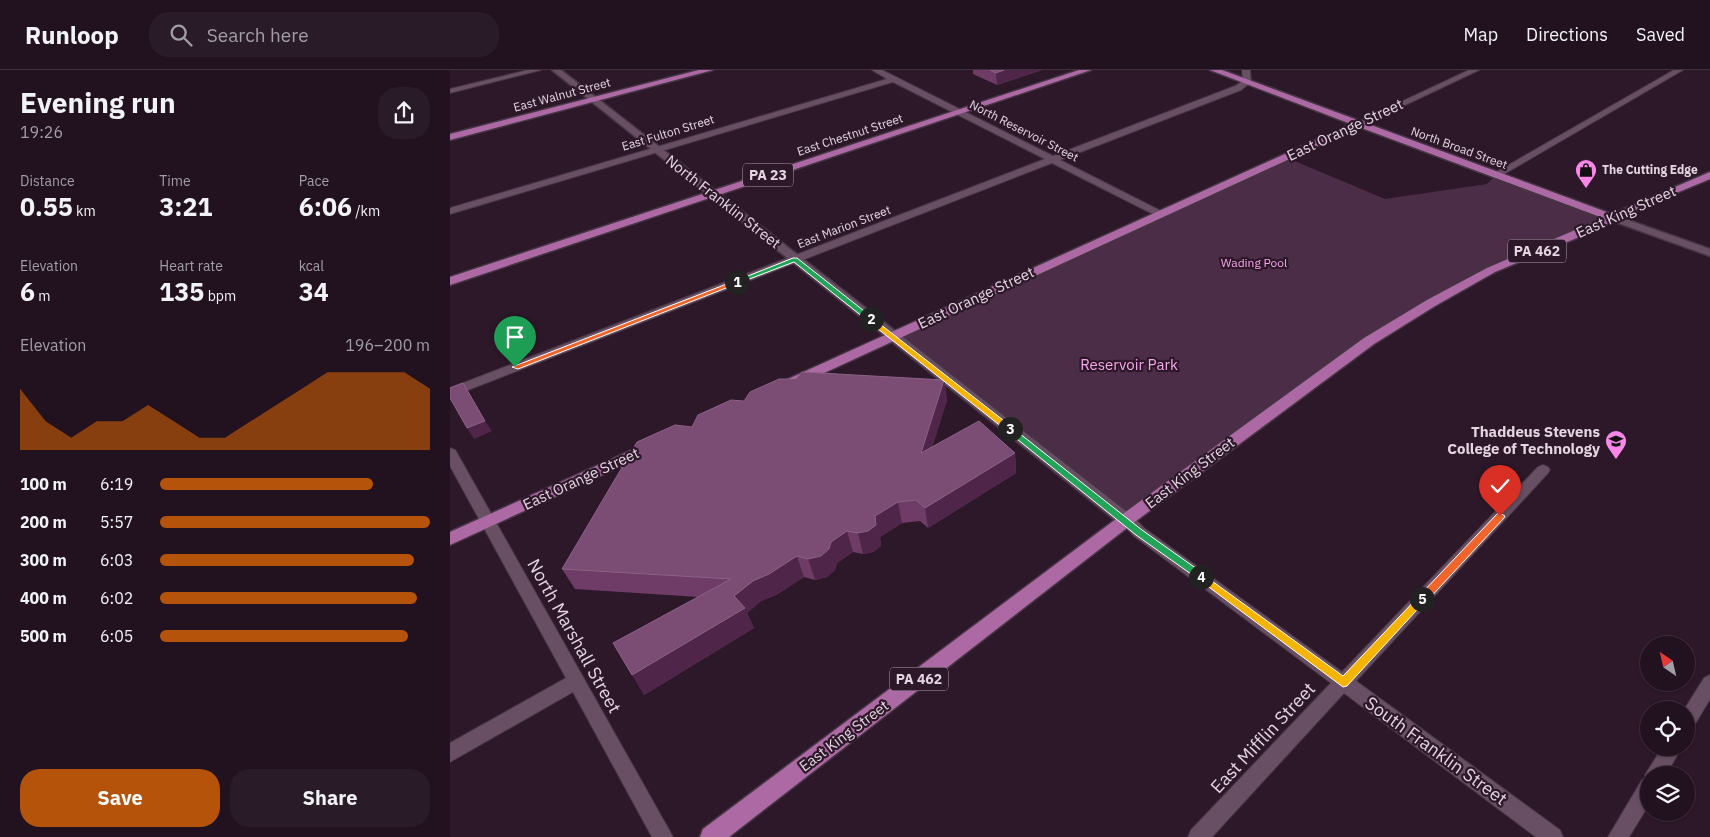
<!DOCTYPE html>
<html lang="en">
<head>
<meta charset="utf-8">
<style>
	:root { --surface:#221220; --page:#2a1b29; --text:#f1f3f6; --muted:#a29ea5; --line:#3f323e; --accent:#b45309 }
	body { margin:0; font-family:"IBM Plex Sans",sans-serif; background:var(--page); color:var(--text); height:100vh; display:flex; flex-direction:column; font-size:19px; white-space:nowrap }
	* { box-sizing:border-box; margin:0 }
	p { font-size:16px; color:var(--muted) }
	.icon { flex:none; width:28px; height:28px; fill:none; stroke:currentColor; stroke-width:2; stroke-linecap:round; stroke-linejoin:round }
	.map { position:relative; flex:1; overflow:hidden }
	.side { display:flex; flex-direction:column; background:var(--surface); width:450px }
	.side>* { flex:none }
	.needle { width:32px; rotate:326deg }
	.buttons { position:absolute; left:1190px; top:566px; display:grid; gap:10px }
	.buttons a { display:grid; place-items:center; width:55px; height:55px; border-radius:50%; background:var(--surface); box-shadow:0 1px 4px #0004,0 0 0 1px var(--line); font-size:25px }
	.pin { position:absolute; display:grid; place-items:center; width:42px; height:42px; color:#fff; margin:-51px -21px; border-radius:50% 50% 50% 0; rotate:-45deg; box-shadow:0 0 5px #0007 }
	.pin .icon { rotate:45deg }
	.km { position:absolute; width:25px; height:25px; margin:-12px; border-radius:50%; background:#222; color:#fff; font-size:14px; line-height:25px; text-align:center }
	.round { display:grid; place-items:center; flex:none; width:52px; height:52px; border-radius:20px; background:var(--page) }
	.headline { display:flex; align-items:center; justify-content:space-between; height:85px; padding:0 20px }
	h1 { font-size:28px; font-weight:700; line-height:38px }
	.metrics { display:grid; grid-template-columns:repeat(3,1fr); gap:8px; height:85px; padding:5px 20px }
	.metrics div { display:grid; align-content:center }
	.metrics b { font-size:25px; font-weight:700 }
	.metrics small { font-size:14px; font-weight:400 }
	.metrics p { font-size:14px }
	.chart { height:140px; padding:10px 20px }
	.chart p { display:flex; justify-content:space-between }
	.chart svg { width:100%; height:90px; margin-top:5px; fill:var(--accent); opacity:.7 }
	.action { display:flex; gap:10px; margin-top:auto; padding:10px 20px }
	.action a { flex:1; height:58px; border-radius:20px; background:var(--accent); color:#fff; font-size:20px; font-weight:700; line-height:58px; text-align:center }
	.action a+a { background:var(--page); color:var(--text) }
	ul { padding:0 20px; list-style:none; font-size:16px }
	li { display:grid; grid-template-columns:80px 60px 1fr; align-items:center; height:38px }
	li i { height:12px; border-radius:6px; background:var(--accent) }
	header { display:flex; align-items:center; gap:30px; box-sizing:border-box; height:70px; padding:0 25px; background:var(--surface); border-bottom:1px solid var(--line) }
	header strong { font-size:24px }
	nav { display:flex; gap:28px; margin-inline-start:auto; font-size:18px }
	.search { width:350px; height:45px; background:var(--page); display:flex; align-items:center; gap:12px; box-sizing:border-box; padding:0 18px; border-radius:20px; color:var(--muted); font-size:19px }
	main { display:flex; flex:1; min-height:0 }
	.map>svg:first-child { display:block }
</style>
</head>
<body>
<header>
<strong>Runloop</strong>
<div class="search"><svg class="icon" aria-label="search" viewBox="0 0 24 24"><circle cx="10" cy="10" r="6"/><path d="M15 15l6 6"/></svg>Search here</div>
<nav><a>Map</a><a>Directions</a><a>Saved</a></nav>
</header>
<main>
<section class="side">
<div class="headline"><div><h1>Evening run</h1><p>19:26</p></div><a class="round"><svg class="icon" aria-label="share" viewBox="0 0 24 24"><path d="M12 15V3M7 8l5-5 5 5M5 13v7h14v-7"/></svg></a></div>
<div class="metrics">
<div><p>Distance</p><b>0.55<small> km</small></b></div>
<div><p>Time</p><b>3:21</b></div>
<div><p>Pace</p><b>6:06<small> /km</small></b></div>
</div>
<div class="metrics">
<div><p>Elevation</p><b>6<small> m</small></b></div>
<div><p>Heart rate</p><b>135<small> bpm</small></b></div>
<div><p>kcal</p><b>34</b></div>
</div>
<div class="chart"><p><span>Elevation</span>196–200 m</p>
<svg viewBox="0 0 160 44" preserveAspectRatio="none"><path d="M0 44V14L10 30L20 38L30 30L40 30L50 22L60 30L70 38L80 38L90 30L100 22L110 14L120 6L130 6L140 6L150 6L160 14V44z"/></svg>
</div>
<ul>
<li><b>100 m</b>6:19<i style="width:79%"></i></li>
<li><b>200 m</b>5:57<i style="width:100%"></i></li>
<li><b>300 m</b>6:03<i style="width:94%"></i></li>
<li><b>400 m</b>6:02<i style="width:95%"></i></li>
<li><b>500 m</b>6:05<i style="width:92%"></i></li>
</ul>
<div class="action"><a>Save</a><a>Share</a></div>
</section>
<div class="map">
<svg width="1260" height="767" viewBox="0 0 1260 767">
	<rect width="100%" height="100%" fill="#2d182a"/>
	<polygon fill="#4c2d47" points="835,87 935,129 1037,114 1046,105 1161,147 1075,186 981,233 676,450 442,267"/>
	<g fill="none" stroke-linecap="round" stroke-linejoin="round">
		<g stroke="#463544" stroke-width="2">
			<g id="street">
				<polygon points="78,0 91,0 0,23 0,19"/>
				<polygon points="422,0 432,0 603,86 785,16 793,11 792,0 800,0 801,12 791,20 610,90 713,142 713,146 707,146 602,93 0,327 0,318 595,89 443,12 0,144 0,138 437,9"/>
				<polygon points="1019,0 1029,0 911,56 904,54"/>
				<polygon points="1224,0 1233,0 1049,107 1046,108 1041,105"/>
				<polygon points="0,378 5,380 7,383 223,767 202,767 123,622 0,692 0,673 116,608 0,396"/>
				<path d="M1093,395L1098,397L1100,400L1098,403L906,611L1110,760L1113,767H1086L894,623L762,767H738L741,760L881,613L684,466L669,450L671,446C681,443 687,451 694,458L892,602L1088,397Z"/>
				<polygon points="1260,605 1260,629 1242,659 1236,661 1236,640 1234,640 1254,608"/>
				<polygon points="1212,678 1231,678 1216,705 1199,705 1199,734 1179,767 1158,767 1192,710 1197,708 1195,705"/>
			</g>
		</g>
		<g stroke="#463544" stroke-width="3">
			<g id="secondary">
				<polygon points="102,0 111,0 682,446 684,450 682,454 676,456 670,454"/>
				<polygon points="1161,144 1260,179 1260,186 1157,149 1156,147 1157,145"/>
			</g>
		</g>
		<g stroke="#463544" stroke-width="3">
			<g id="primary">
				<polygon points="249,0 263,0 0,70 0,64"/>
				<polygon points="629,0 641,0 0,215 0,207"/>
				<polygon points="760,0 772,0 1162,144 1260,102 1260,109 1183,141 1146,160 1045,202 985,236 924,274 682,454 279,767 250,767 253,759 670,446 914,268 977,230 1037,198 1153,148 909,57 348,315 338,315 336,312 338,309 901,54"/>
				<polygon points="195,374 200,375 202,379 200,383 0,475 0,462"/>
			</g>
		</g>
		<use href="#street" fill="#684f63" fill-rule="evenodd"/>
		<use href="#secondary" fill="#684f63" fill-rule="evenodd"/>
		<use href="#primary" fill="#ad69a3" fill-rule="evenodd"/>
	</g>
	<g fill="#6e3c67">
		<polygon points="523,0 592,0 547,15 523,4"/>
		<polygon points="494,310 497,330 482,377 565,383 566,403 478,458 470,451 452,453 430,467 431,476 423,482 413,484 403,482 387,493 385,500 377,507 365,510 354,507 326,525 311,531 297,543 304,558 194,625 248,527 125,519 112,499 242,357 294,331"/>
	</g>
	<g fill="#4f2649">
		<polygon points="554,0 592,0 547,15 546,3"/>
		<polygon points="494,310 497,330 474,404 471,383"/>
		<polygon points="35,351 42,361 24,369 17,358"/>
		<polygon points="565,383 566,403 478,458 475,438"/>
		<polygon points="448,432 452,453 430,467 431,476 423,482 413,484 408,463 425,446"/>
		<polygon points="397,461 403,482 387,493 385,500 377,507 365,510 358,489 381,472"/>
		<polygon points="347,486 354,507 326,525 311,531 297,543 304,558 194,625 182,605 303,511"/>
	</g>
	<g fill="#7b4c74" stroke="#8b6285">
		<polygon points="540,0 554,0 546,3"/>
		<polygon points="352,302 494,310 471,383 529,351 565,383 475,438 466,430 448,432 425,446 426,455 418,461 408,463 397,461 381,472 379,479 371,486 358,489 347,486 319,504 303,511 284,526 295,538 182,605 163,573 281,509 112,499 187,372 225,355 242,357 248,345 281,330 294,331 300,322 329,309 346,309"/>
		<polygon points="13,313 35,351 17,358 0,328 0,318"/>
	</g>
	<polygon fill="#f0652b" stroke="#fff" points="287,210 290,212 289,213 68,299 62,297"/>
	<polygon fill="#22a559" stroke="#fff" points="343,188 347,188 423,248 423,251 418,251 344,192 289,213 283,212"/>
	<polygon fill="#f5b400" stroke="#fff" points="421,247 562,357 562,361 557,361 418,251 417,249"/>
	<polygon fill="#22a559" stroke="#fff" points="560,356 692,460 754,504 754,509 748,509 686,465 557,361 556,359"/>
	<polygon fill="#f5b400" stroke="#fff" points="751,503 893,606 969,526 976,526 977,529 897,616 893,617 748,509 748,504"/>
	<polygon fill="#f0652b" stroke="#fff" points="1050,443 1055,446 1054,448 976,532 969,532 969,526 1047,444"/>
	<defs>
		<g id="shop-pin" transform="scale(1.125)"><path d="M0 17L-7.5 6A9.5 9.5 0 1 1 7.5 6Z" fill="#f987e8" stroke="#2d182a"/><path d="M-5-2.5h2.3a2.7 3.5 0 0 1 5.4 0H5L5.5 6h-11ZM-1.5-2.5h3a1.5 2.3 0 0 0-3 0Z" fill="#111"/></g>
		<g id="university-pin" transform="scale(1.125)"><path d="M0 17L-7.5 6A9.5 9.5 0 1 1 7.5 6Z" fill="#f987e8" stroke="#2d182a"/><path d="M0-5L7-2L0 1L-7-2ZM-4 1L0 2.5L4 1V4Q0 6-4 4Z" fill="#111"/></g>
	</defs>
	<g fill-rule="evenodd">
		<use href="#shop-pin" x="1136" y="100"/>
		<use href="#university-pin" x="1166" y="371"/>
	</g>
	<g text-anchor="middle" stroke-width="4.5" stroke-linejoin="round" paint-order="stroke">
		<g font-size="12" fill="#e4d5e1" stroke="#2d182a">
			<text transform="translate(112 25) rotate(-15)" y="4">East Walnut Street</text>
			<text transform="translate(574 61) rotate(27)" y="4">North Reservoir Street</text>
			<text transform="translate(218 63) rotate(-17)" y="4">East Fulton Street</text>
			<text transform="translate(400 65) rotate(-18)" y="4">East Chestnut Street</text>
			<text transform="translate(1009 78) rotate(20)" y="4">North Broad Street</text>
			<text transform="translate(394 157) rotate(-21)" y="4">East Marion Street</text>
		</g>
		<g font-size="12" font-weight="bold" fill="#e4d5e1" stroke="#2d182a" text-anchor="start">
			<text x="1152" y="104">The Cutting Edge</text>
		</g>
		<g font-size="12" fill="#f8a6ea" stroke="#2d182a">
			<text x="804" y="197">Wading Pool</text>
		</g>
		<g fill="#2d182a" stroke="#ad9caa" stroke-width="1">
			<rect x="293" y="93.5" width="50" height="23" rx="4"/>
			<rect x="1058" y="169.5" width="58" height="23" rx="4"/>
			<rect x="440" y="597.5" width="58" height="23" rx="4"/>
		</g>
		<g font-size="14" font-weight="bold" fill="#e4d5e1">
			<text x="318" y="110">PA 23</text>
			<text x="1087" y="186">PA 462</text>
			<text x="469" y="614">PA 462</text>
		</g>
		<g font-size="15" fill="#e4d5e1" stroke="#2d182a">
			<text transform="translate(895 60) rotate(-25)" y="5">East Orange Street</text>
			<text transform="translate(273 132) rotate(38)" y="5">North Franklin Street</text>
			<text transform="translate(1176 142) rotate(-24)" y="5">East King Street</text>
			<text transform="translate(526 228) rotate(-25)" y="5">East Orange Street</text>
			<text transform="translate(740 403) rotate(-37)" y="5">East King Street</text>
			<text transform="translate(131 409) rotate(-25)" y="5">East Orange Street</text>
			<text transform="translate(394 666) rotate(-37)" y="5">East King Street</text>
		</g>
		<g font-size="15" fill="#f8a6ea" stroke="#2d182a">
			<text x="679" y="300">Reservoir Park</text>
		</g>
		<g font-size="15" font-weight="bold" fill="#e4d5e1" stroke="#2d182a" text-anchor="end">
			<text x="1150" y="367">Thaddeus Stevens<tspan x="1150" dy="17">College of Technology</tspan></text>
		</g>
		<g font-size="18" fill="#e4d5e1" stroke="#2d182a">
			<text transform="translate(124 566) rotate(61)" y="6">North Marshall Street</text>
			<text transform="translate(813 668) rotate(-47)" y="6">East Mifflin Street</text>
			<text transform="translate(986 681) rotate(36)" y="6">South Franklin Street</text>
		</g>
	</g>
</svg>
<div class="buttons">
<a><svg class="needle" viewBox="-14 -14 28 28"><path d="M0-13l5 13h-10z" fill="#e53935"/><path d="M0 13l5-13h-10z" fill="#a29ea5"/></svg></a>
<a><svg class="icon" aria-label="locate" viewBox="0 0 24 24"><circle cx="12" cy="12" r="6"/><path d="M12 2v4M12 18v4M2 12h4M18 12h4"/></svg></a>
<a><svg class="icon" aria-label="layers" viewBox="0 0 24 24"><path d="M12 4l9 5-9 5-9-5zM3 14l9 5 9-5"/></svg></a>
</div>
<div class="pin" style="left:65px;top:297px;background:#1e9e55"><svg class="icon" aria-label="arrive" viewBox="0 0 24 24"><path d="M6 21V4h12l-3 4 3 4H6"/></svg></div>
<div class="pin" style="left:1050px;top:446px;background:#d93025"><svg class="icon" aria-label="check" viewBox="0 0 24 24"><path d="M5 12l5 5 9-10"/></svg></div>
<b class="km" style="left:287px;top:212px">1</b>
<b class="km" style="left:421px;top:249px">2</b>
<b class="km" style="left:560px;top:359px">3</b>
<b class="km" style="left:751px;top:507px">4</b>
<b class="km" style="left:972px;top:529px">5</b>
</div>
</main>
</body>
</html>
